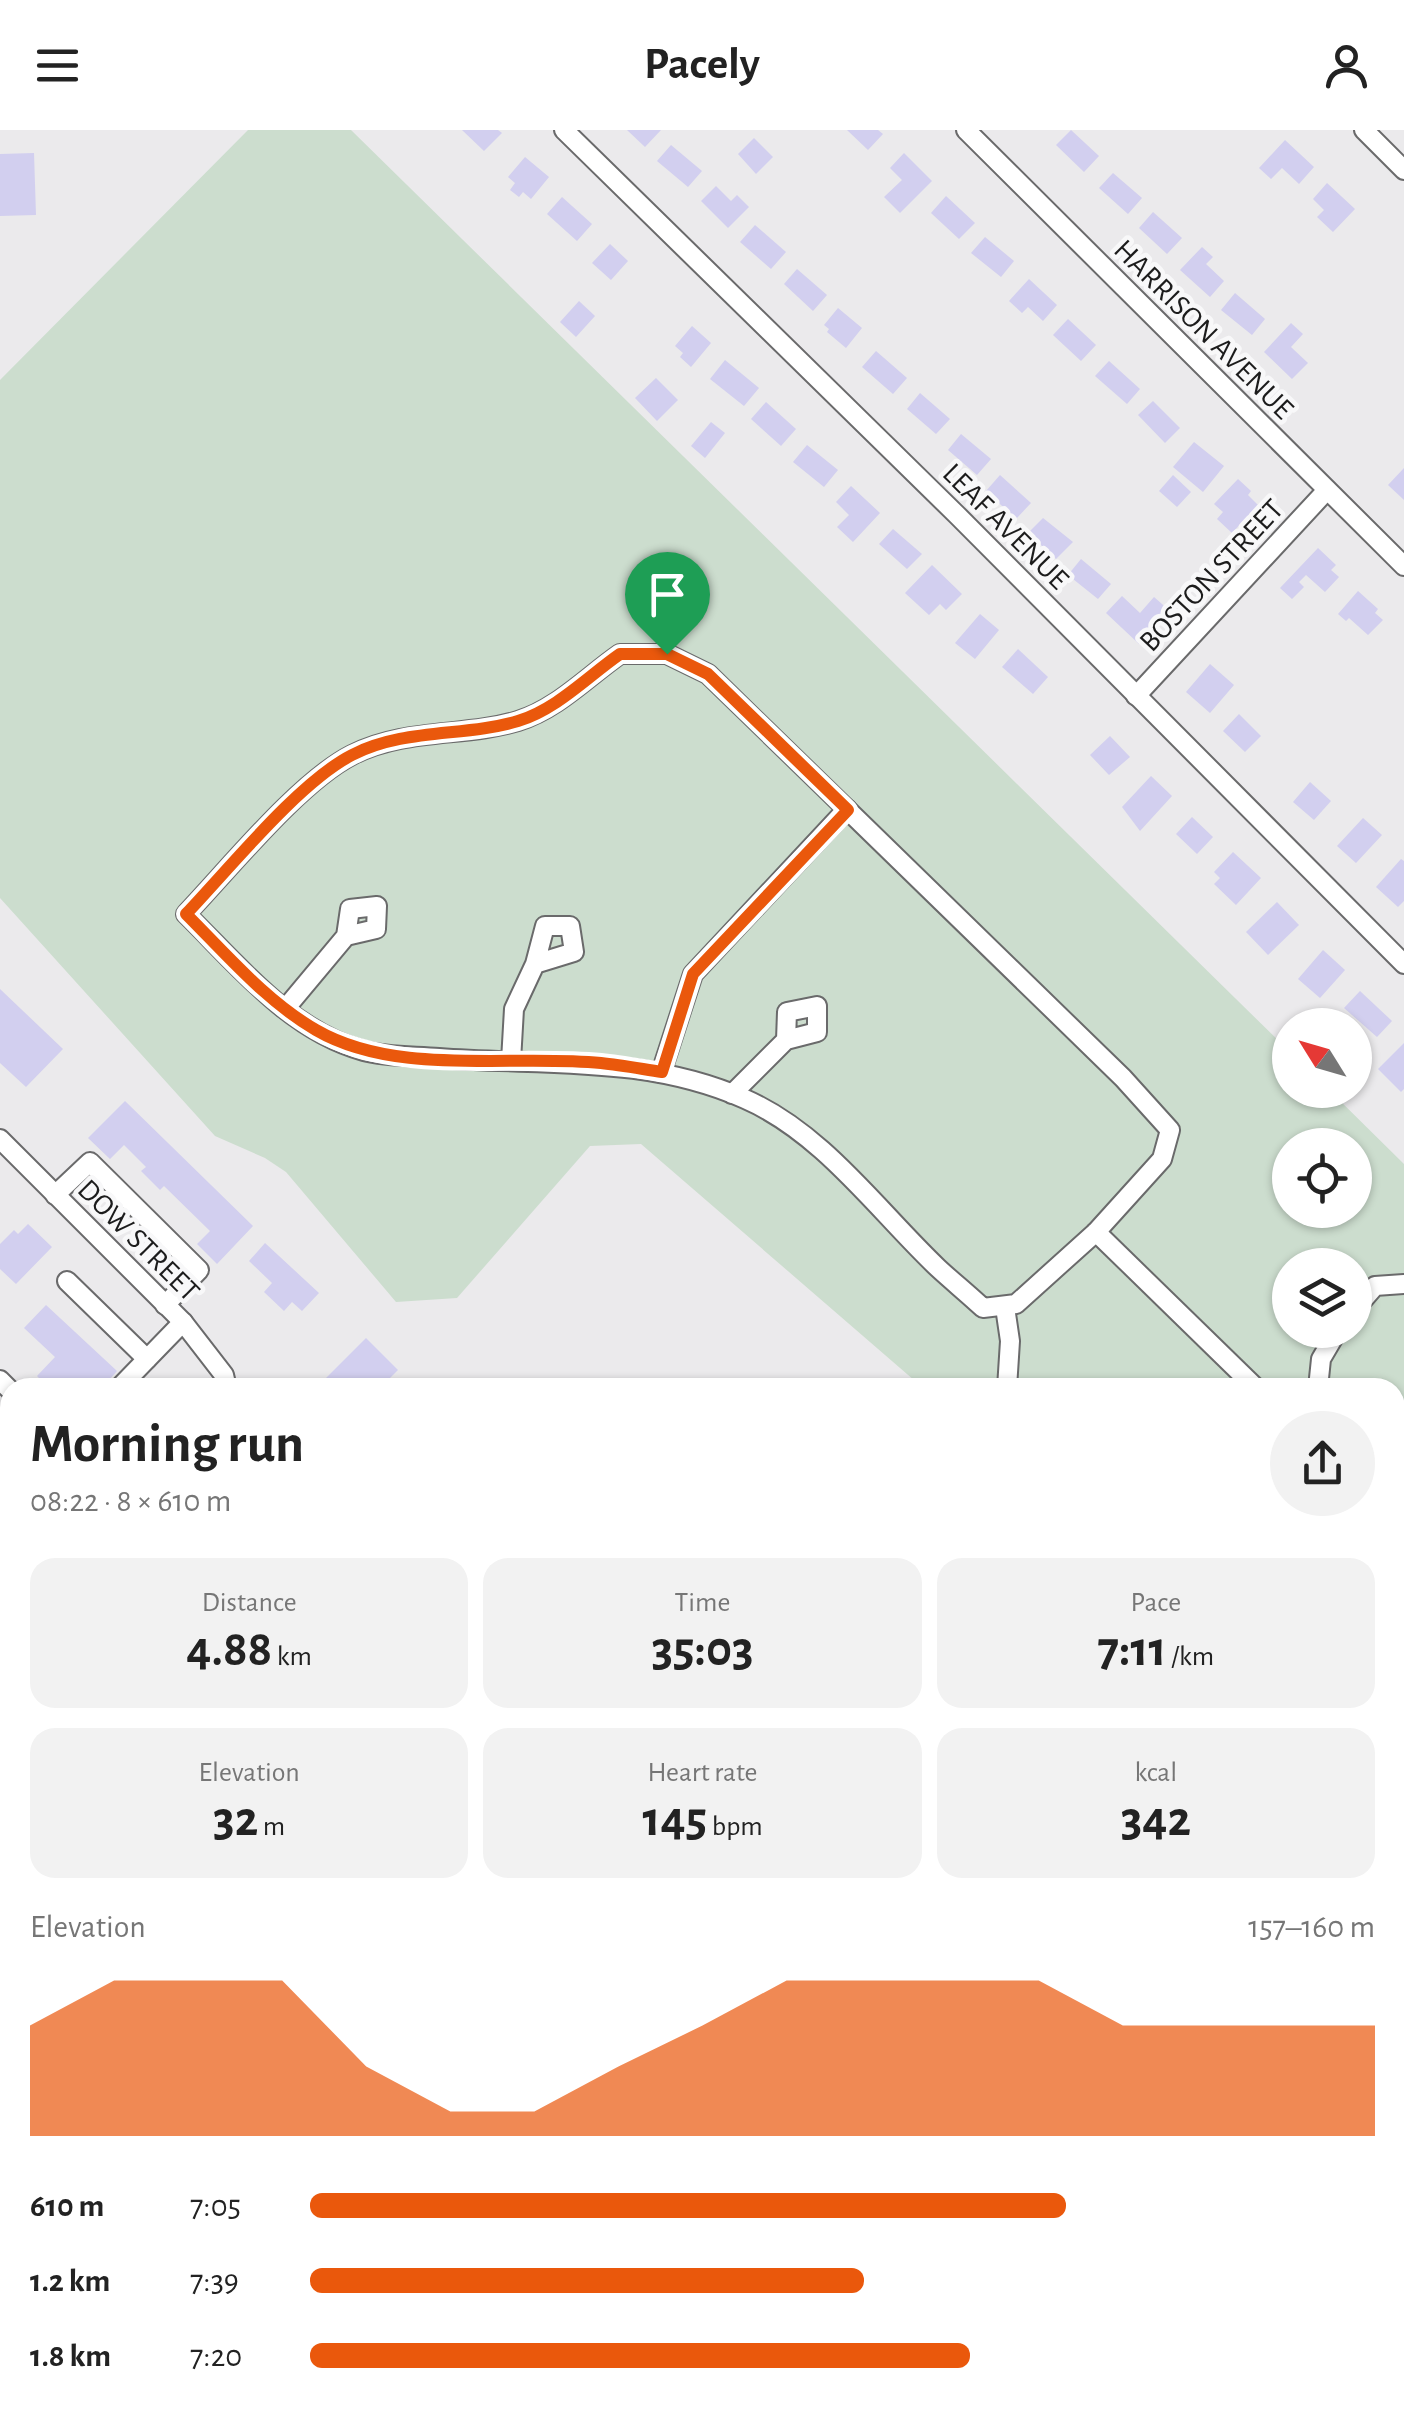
<!DOCTYPE html>
<html lang="en">
<head>
<meta charset="utf-8">
<style>
	:root { --surface:#fff; --page:#f2f2f2; --text:#222; --muted:#767676; --accent:#ea580c }
	body { margin:0; font-family:"Alegreya Sans",sans-serif; background:var(--page); color:var(--text); height:100vh; display:flex; flex-direction:column; font-size:38px; white-space:nowrap }
	* { box-sizing:border-box; margin:0 }
	p { font-size:32px; color:var(--muted) }
	.icon { flex:none; width:55px; height:55px; fill:none; stroke:currentColor; stroke-width:2; stroke-linecap:round; stroke-linejoin:round }
	.map { position:relative; flex:1; overflow:hidden }
	.side { position:absolute; left:0px; top:1248px; width:1405px; height:1038px; display:flex; flex-direction:column; background:var(--surface); border-radius:30px 30px 0 0; box-shadow:0 2px 8px #0004 }
	.side>* { flex:none }
	.needle { width:65px; rotate:307deg }
	.tools { position:absolute; left:1272px; top:878px; display:grid; gap:20px }
	.tools a { display:grid; place-items:center; width:100px; height:100px; border-radius:50%; background:var(--surface); box-shadow:0 2px 8px #0004; font-size:50px }
	.pin { position:absolute; display:grid; place-items:center; width:85px; height:85px; color:#fff; margin:-102px -42px; border-radius:50% 50% 50% 0; rotate:-45deg; box-shadow:0 0 10px #0007 }
	.pin .icon { rotate:45deg }
	.round { display:grid; place-items:center; flex:none; width:105px; height:105px; border-radius:52px; background:var(--page) }
	.summary { display:flex; align-items:center; justify-content:space-between; height:170px; padding:0 30px }
	h1 { font-size:55px; font-weight:700; line-height:75px }
	.figures { display:grid; grid-template-columns:repeat(3,1fr); gap:15px; height:170px; padding:10px 30px }
	.figures div { display:grid; align-content:center; border-radius:25px; background:var(--page); text-align:center }
	.figures b { font-size:50px; font-weight:700 }
	.figures small { font-size:28px; font-weight:400 }
	.figures p { font-size:28px }
	.chart { height:280px; padding:20px 30px }
	.chart p { display:flex; justify-content:space-between }
	.chart svg { width:100%; height:180px; margin-top:10px; fill:var(--accent); opacity:.7 }
	ul { padding:0 30px; list-style:none; font-size:32px }
	li { display:grid; grid-template-columns:160px 120px 1fr; align-items:center; height:75px }
	li i { height:25px; border-radius:12px; background:var(--accent) }
	header { display:flex; justify-content:space-between; align-items:center; height:130px; padding:0 30px; background:var(--surface); font-size:45px; font-weight:700 }
	.map>svg:first-child { display:block }
</style>
</head>
<body>
<header><svg class="icon" aria-label="menu" viewBox="0 0 24 24"><path d="M4 6h16M4 12h16M4 18h16"/></svg>Pacely<svg class="icon" aria-label="person" viewBox="0 0 24 24"><circle cx="12" cy="8" r="4"/><path d="M4 21q1-7 8-7t8 7"/></svg></header>
<div class="map">
<svg width="1404" height="2283" viewBox="0 0 1404 2283">
	<rect width="100%" height="100%" fill="#ebeaec"/>
	<g fill="#ccddce" fill-rule="evenodd">
		<path d="M248,0H351L1290,922V960H1329L1404,1034V2283H675L666,2275H1395V1258L922,1257L641,1014L590,1016L457,1168L396,1172L286,1042L265,1028L215,1006L0,768V250ZM1290,1015H1355V1080H1290ZM1290,1135H1355V1200H1290Z"/>
		<polygon points="10,2082 10,2275 607,2275 616,2283 0,2283 0,2089"/>
	</g>
	<g fill="#98b29b">
		<polygon points="0,2082 10,2082 10,2167 0,2176"/>
		<polygon points="0,2216 10,2233 10,2275 66,2275 86,2283 111,2275 228,2275 238,2283 0,2283"/>
	</g>
	<g fill="none" stroke-linecap="round" stroke-linejoin="round">
		<g stroke="#95b7c8" stroke-width="5">
			<polyline points="0,1740 10,1737"/>
			<polyline points="1395,2044 1404,2047"/>
		</g>
	</g>
	<g fill="#d2cfef">
		<polygon points="462,0 498,0 502,3 484,21"/>
		<polygon points="627,0 661,0 645,17"/>
		<polygon points="847,0 878,0 883,4 868,20"/>
		<polygon points="1071,0 1099,26 1084,42 1056,15"/>
		<polygon points="754,8 773,27 756,44 738,24"/>
		<polygon points="1285,10 1314,37 1299,54 1282,38 1271,49 1259,38"/>
		<polygon points="671,15 702,41 688,57 657,31"/>
		<polygon points="34,23 36,85 0,86 0,24"/>
		<polygon points="904,23 932,51 900,83 884,67 902,50 890,38"/>
		<polygon points="525,27 549,47 531,69 523,62 519,67 510,60 515,53 508,47"/>
		<polygon points="1113,43 1142,68 1128,84 1099,58"/>
		<polygon points="1327,53 1355,79 1333,102 1317,87 1324,80 1313,69"/>
		<polygon points="716,56 731,71 737,65 749,77 728,98 701,71"/>
		<polygon points="946,66 975,93 959,109 931,83"/>
		<polygon points="562,67 592,94 577,111 547,84"/>
		<polygon points="1153,82 1182,108 1167,124 1139,98"/>
		<polygon points="755,95 786,122 771,139 740,112"/>
		<polygon points="985,107 1014,131 1001,147 971,123"/>
		<polygon points="610,114 628,131 611,150 592,133"/>
		<polygon points="1202,117 1213,127 1206,134 1224,151 1210,167 1180,140"/>
		<polygon points="797,139 827,165 813,181 784,154"/>
		<polygon points="1029,149 1057,175 1043,191 1028,177 1022,183 1009,171"/>
		<polygon points="1235,163 1265,189 1252,205 1221,180"/>
		<polygon points="579,171 595,186 576,207 560,192"/>
		<polygon points="838,178 862,198 846,218 827,202 829,199 824,195"/>
		<polygon points="1068,189 1096,215 1081,231 1053,205"/>
		<polygon points="1291,193 1303,204 1291,217 1308,233 1292,249 1264,222"/>
		<polygon points="692,196 711,213 691,237 680,227 683,223 675,216"/>
		<polygon points="876,221 907,248 893,264 862,237"/>
		<polygon points="725,230 759,258 744,276 710,249"/>
		<polygon points="1109,231 1140,259 1127,274 1095,246"/>
		<polygon points="656,248 678,270 657,291 635,268"/>
		<polygon points="920,263 950,289 936,304 907,279"/>
		<polygon points="1153,271 1180,298 1165,313 1138,285"/>
		<polygon points="766,272 796,299 781,316 751,289"/>
		<polygon points="711,292 725,303 705,328 691,316"/>
		<polygon points="961,304 991,329 977,345 948,320"/>
		<polygon points="1194,312 1224,336 1203,362 1173,337"/>
		<polygon points="807,315 838,340 824,357 793,332"/>
		<polygon points="1404,338 1404,370 1388,355"/>
		<polygon points="1000,345 1031,373 1016,389 986,361"/>
		<polygon points="1173,345 1191,362 1177,377 1159,361"/>
		<polygon points="1238,349 1251,361 1248,365 1258,375 1232,403 1217,389 1223,382 1214,374"/>
		<polygon points="851,356 880,383 853,412 837,397 849,385 836,372"/>
		<polygon points="1043,388 1073,412 1056,429 1028,403"/>
		<polygon points="893,399 922,424 907,439 879,414"/>
		<polygon points="1318,418 1336,435 1331,440 1339,447 1325,462 1306,445 1299,452 1304,457 1292,469 1280,458"/>
		<polygon points="1081,429 1111,454 1098,469 1068,445"/>
		<polygon points="932,435 962,464 946,480 940,474 929,485 905,463"/>
		<polygon points="1358,461 1378,479 1375,483 1383,490 1368,505 1349,488 1346,491 1338,484"/>
		<polygon points="1122,466 1140,483 1154,467 1170,481 1139,514 1106,483"/>
		<polygon points="980,484 999,500 975,529 955,513"/>
		<polygon points="1018,519 1048,547 1033,564 1002,537"/>
		<polygon points="1210,534 1234,555 1210,583 1186,562"/>
		<polygon points="1239,584 1261,606 1245,622 1223,601"/>
		<polygon points="1110,606 1130,627 1109,645 1090,625"/>
		<polygon points="1151,646 1172,666 1140,701 1122,677"/>
		<polygon points="1310,652 1331,671 1314,690 1293,672"/>
		<polygon points="1192,687 1213,707 1197,724 1176,704"/>
		<polygon points="1363,688 1382,705 1356,733 1337,716"/>
		<polygon points="1233,722 1261,748 1236,775 1214,754 1220,748 1214,742"/>
		<polygon points="1401,729 1404,731 1404,771 1398,777 1376,757"/>
		<polygon points="1277,772 1299,795 1268,825 1246,802"/>
		<polygon points="1323,820 1345,840 1320,868 1298,849"/>
		<polygon points="0,859 63,919 26,957 0,933"/>
		<polygon points="1360,861 1392,891 1377,907 1344,878"/>
		<polygon points="1404,913 1404,959 1401,962 1378,939"/>
		<polygon points="125,971 253,1096 217,1134 197,1114 210,1101 164,1056 160,1060 141,1041 146,1037 124,1015 110,1029 88,1008"/>
		<polygon points="28,1094 52,1117 16,1154 0,1139 0,1114 14,1100 18,1104"/>
		<polygon points="265,1113 319,1163 302,1181 292,1172 284,1181 264,1162 272,1153 249,1131"/>
		<polygon points="46,1175 117,1241 102,1258 49,1258 37,1246 55,1227 24,1198"/>
		<polygon points="366,1208 398,1240 380,1258 316,1258"/>
		<polygon points="0,1323 10,1332 10,1428 7,1431 0,1425"/>
		<polygon points="10,1565 10,1595 0,1584 0,1574"/>
		<polygon points="10,1930 10,2034 0,2045 0,1941"/>
	</g>
	<g fill="none" stroke-linecap="round" stroke-linejoin="round">
		<g stroke="#6a6a6b" stroke-width="22">
			<g id="minor">
				<polyline points="564,0 957,385 1404,834"/>
				<polyline points="966,0 1404,436"/>
				<polyline points="1364,0 1404,40"/>
				<path d="M620,524H667L708,544L1123,948L1170,1000L1162,1029L1096,1102L1016,1174L983,1178C968,1164 952,1151 938,1138C878,1081 823,1003 745,969C646,925 544,936 439,928C415,926 387,927 364,921C290,901 238,835 186,784C229,739 299,652 352,625C404,598 466,607 518,591C557,579 587,547 620,524Z"/>
				<polyline points="1136,566 1327,360"/>
				<polyline points="285,879 346,806 350,779 377,776 376,799 346,806"/>
				<polyline points="511,931 514,879 535,834 545,796 570,796 574,822 535,834"/>
				<polyline points="661,943 693,844 847,679"/>
				<polyline points="732,964 786,910 787,882 817,876 817,902 786,910"/>
				<polyline points="0,1009 183,1192 224,1245 227,1258"/>
				<polyline points="55,1065 90,1032 199,1140 165,1175"/>
				<polyline points="1096,1102 1256,1258"/>
				<polyline points="67,1151 147,1229"/>
				<polyline points="1005,1177 1010,1211 1007,1258"/>
				<polyline points="1355,1179 1375,1156 1404,1154"/>
				<polyline points="0,1250 10,1260"/>
				<polyline points="119,1258 183,1192"/>
				<polyline points="1318,1258 1321,1229 1338,1200"/>
				<polyline points="1395,1375 1404,1377"/>
				<polyline points="0,1436 10,1446"/>
				<polyline points="0,1530 10,1522"/>
				<polyline points="0,1608 10,1618"/>
				<polyline points="1395,1645 1404,1647"/>
				<polyline points="0,1671 10,1681"/>
				<polyline points="1395,1785 1404,1741"/>
				<polyline points="0,1846 10,1855"/>
				<polyline points="0,1900 10,1890"/>
				<polyline points="0,2075 10,2072"/>
				<polyline points="1395,2178 1404,2187"/>
				<polyline points="1395,2243 1404,2231"/>
				<polyline points="633,2275 641,2283"/>
				<polyline points="996,2275 1004,2283"/>
				<polyline points="1206,2275 1213,2283"/>
				<polyline points="864,2276 871,2283"/>
				<polyline points="1360,2283 1367,2275"/>
			</g>
		</g>
		<g stroke="#888889" stroke-width="4" stroke-dasharray="2.5 8" stroke-linecap="butt">
			<polyline points="0,2186 10,2177"/>
			<polyline points="0,2275 20,2283"/>
			<polyline points="238,2275 245,2283"/>
			<polyline points="144,2283 152,2275"/>
		</g>
		<use href="#minor" stroke="#fff" stroke-width="18"/>
	</g>
	<g fill="none" stroke-linecap="round" stroke-linejoin="round">
		<g stroke="#fff" stroke-width="20">
			<path id="route" d="M620,524H667L708,544L848,680L693,844L662,942C642,939 621,935 601,933C512,924 397,947 316,900C266,871 227,825 186,784C229,739 299,652 352,625C404,598 465,607 518,591C557,579 587,547 620,524Z"/>
		</g>
		<use href="#route" stroke="#ea580c" stroke-width="12"/>
	</g>
	<g text-anchor="middle" stroke-width="9" stroke-linejoin="round" paint-order="stroke">
		<g font-size="30" fill="#1c1c1c" stroke="#f8f8f9">
			<text transform="translate(1204 199) rotate(45)" y="10">HARRISON AVENUE</text>
			<text transform="translate(1006 396) rotate(45)" y="10">LEAF AVENUE</text>
			<text transform="translate(1211 445) rotate(-47)" y="10">BOSTON STREET</text>
			<text transform="translate(139 1110) rotate(45)" y="10">DOW STREET</text>
		</g>
	</g>
</svg>
<div class="tools">
<a><svg class="needle" viewBox="-14 -14 28 28"><path d="M0-13l5 13h-10z" fill="#e53935"/><path d="M0 13l5-13h-10z" fill="#767676"/></svg></a>
<a><svg class="icon" aria-label="locate" viewBox="0 0 24 24"><circle cx="12" cy="12" r="6"/><path d="M12 2v4M12 18v4M2 12h4M18 12h4"/></svg></a>
<a><svg class="icon" aria-label="layers" viewBox="0 0 24 24"><path d="M12 4l9 5-9 5-9-5zM3 14l9 5 9-5"/></svg></a>
</div>
<div class="pin" style="left:667px;top:524px;background:#1e9e55"><svg class="icon" aria-label="arrive" viewBox="0 0 24 24"><path d="M6 21V4h12l-3 4 3 4H6"/></svg></div>
<section class="side">
<div class="summary"><div><h1>Morning run</h1><p>08:22 · 8 × 610 m</p></div><a class="round"><svg class="icon" aria-label="share" viewBox="0 0 24 24"><path d="M12 15V3M7 8l5-5 5 5M5 13v7h14v-7"/></svg></a></div>
<div class="figures">
<div><p>Distance</p><b>4.88<small> km</small></b></div>
<div><p>Time</p><b>35:03</b></div>
<div><p>Pace</p><b>7:11<small> /km</small></b></div>
</div>
<div class="figures">
<div><p>Elevation</p><b>32<small> m</small></b></div>
<div><p>Heart rate</p><b>145<small> bpm</small></b></div>
<div><p>kcal</p><b>342</b></div>
</div>
<div class="chart"><p><span>Elevation</span>157–160 m</p>
<svg viewBox="0 0 160 44" preserveAspectRatio="none"><path d="M0 44V17L10 6L20 6L30 6L40 27L50 38L60 38L70 27L80 17L90 6L100 6L110 6L120 6L130 17L140 17L150 17L160 17V44z"/></svg>
</div>
<ul>
<li><b>610 m</b>7:05<i style="width:71%"></i></li>
<li><b>1.2 km</b>7:39<i style="width:52%"></i></li>
<li><b>1.8 km</b>7:20<i style="width:62%"></i></li>
</ul>
</section>
</div>
</body>
</html>
